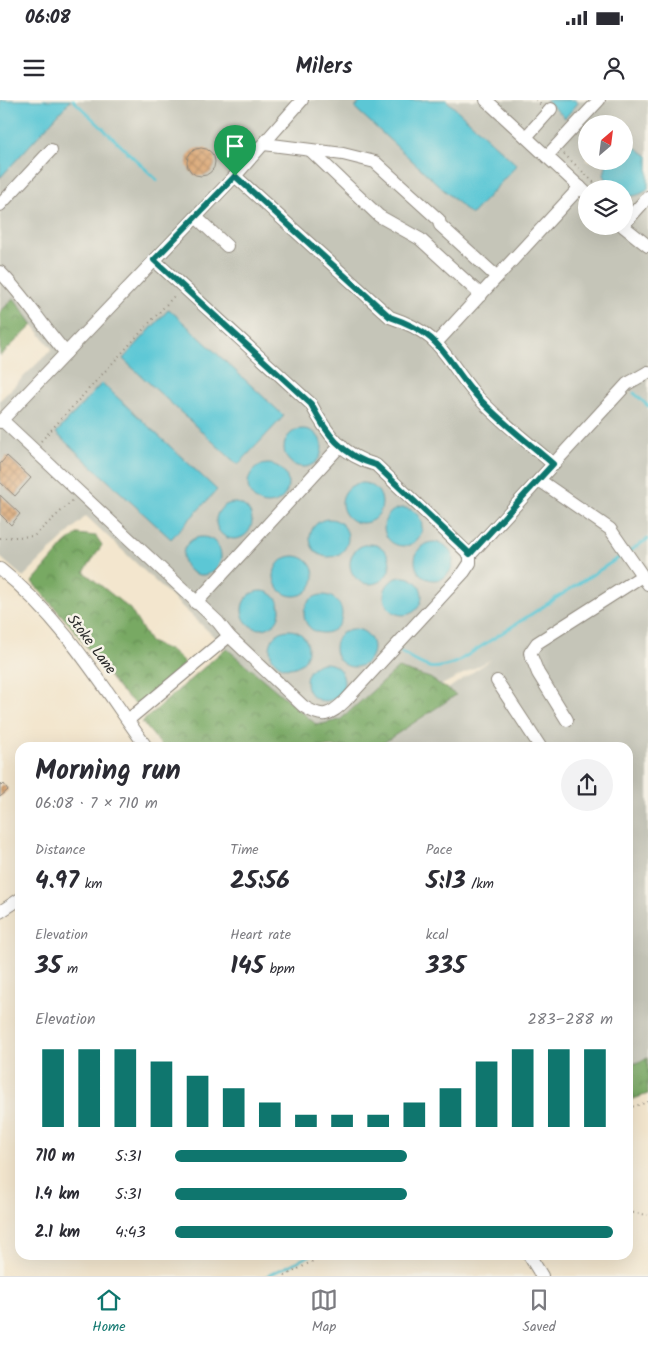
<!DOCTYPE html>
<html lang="en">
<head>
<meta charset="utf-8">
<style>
	:root { --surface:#fff; --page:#f2f2f3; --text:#2b2b33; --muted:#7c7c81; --line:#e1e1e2; --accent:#0f766e }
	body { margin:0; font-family:Kalam,sans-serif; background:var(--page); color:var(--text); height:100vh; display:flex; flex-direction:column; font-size:19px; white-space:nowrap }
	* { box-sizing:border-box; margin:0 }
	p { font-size:16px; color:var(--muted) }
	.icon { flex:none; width:28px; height:28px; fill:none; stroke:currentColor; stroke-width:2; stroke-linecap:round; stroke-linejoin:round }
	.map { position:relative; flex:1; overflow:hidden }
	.drawer { position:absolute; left:15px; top:642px; width:618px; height:518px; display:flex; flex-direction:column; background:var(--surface); border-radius:15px; box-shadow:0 5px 20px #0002 }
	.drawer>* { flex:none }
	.needle { width:32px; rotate:28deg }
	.buttons { position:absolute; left:578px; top:15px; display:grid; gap:10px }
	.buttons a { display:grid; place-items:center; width:55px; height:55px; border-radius:50%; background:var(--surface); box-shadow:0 5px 20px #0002; font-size:25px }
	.pin { position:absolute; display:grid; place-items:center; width:42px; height:42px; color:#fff; margin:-51px -21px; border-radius:50% 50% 50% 0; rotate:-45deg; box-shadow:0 0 5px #0007 }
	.pin .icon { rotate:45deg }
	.round { display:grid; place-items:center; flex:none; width:52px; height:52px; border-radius:26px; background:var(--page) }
	.overview { display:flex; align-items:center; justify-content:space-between; height:85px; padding:0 20px }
	h1 { font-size:28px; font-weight:700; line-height:38px }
	.stats { display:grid; grid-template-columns:repeat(3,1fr); gap:8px; height:85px; padding:5px 20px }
	.stats div { display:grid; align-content:center }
	.stats b { font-size:25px; font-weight:700 }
	.stats small { font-size:14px; font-weight:400 }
	.stats p { font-size:14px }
	.chart { height:140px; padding:10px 20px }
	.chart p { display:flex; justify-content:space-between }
	.chart svg { width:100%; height:90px; margin-top:5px; stroke:var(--accent); stroke-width:6 }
	ul { padding:0 20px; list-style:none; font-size:16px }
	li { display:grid; grid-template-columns:80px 60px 1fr; align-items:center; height:38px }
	li i { height:12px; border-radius:6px; background:var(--accent) }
	.status { display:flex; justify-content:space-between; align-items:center; height:35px; padding:0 25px; background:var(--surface); direction:ltr }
	.status svg { height:14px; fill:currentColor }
	header { display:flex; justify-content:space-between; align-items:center; height:65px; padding:0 20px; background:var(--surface); font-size:22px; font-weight:700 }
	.dock { display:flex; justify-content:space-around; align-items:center; height:70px; border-top:1px solid var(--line); background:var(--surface); font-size:14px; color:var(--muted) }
	.dock a { display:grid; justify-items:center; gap:2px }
	.dock .on { color:var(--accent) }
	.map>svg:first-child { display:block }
</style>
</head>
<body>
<div class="status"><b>06:08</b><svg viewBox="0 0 49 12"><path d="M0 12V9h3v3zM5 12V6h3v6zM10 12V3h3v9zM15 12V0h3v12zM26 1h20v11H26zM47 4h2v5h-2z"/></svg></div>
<header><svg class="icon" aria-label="menu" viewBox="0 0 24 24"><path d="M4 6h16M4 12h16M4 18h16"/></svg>Milers<svg class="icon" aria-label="person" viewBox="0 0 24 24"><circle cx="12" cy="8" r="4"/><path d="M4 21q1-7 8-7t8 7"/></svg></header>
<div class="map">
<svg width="648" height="1176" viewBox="0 0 648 1176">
	<defs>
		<pattern id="forest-crowns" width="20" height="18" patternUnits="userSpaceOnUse" patternTransform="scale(1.25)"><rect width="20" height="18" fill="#78a963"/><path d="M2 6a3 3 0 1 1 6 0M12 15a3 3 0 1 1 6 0" fill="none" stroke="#638a52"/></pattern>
		<pattern id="building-cross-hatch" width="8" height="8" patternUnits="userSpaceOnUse" patternTransform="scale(1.25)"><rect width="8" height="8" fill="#daa572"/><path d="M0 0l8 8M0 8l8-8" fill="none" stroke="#b1875e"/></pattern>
	</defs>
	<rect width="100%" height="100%" fill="#f7f3e8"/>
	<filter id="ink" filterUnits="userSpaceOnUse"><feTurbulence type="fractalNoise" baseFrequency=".02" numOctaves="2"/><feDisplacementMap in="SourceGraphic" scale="10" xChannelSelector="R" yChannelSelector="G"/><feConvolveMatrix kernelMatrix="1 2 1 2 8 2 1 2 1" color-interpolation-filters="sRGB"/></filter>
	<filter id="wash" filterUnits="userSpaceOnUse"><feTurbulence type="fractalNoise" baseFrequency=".0096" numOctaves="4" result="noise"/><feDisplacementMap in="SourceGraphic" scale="20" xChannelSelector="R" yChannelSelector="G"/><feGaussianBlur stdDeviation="1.12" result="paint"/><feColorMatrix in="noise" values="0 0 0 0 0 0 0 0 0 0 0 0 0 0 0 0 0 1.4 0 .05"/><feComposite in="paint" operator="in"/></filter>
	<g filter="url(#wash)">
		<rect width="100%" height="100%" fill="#f3e6ce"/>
		<path fill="#c5c5b8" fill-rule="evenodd" d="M0,0H648V975L628,982V648L362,647L492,559L335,640L226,548L86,416L23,477L0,457V300L52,249L13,200L0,213ZM586,24H624V61H586ZM586,89H624V126H586Z"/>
		<g fill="url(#forest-crowns)" stroke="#526a47">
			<polygon points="14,198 33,225 0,256 0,212"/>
			<polygon points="77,434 96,436 102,445 84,472 130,509 150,542 172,551 185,563 148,601 134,603 119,589 70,525 32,482 65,444"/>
			<polygon points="226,548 317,625 340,620 398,568 430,578 456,595 377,647 163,647 142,622"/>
			<polygon points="648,958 648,994 628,1001 628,966"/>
		</g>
		<g fill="#5cc7d5" stroke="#447980">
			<polygon points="0,0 71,0 0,78"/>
			<polygon points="362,0 446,0 517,65 471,115 355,8"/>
			<polygon points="546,0 575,0 578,3 565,18"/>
			<path d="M628,47L637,48L648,56V89C641,95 633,97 624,96V89H611L604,75L607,61H624V48Z"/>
			<polygon points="169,209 284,316 238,365 123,259"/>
			<polygon points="102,283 217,390 171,439 56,333"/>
			<circle cx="303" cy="348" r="19"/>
			<circle cx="268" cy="384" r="20"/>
			<circle cx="362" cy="403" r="20"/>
			<circle cx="234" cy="421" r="18"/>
			<circle cx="403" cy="427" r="19"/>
			<circle cx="329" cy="438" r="19"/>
			<circle cx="202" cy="456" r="19"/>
			<circle cx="434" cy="461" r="19"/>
			<circle cx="370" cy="464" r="20"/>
			<circle cx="294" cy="476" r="20"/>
			<circle cx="403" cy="496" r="19"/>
			<circle cx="261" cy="510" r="19"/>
			<circle cx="323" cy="514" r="19"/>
			<circle cx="354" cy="548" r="19"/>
			<circle cx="289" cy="549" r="19"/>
			<circle cx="325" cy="582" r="19"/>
		</g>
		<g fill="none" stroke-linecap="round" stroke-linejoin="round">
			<g stroke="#5cc7d5" stroke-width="3">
				<polyline points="73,0 157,80"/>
				<polyline points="634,293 648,306"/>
				<polyline points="628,452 648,439"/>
				<path d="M401,552C425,567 430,573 457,562L623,455"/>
				<polyline points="267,1176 311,1155"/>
			</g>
		</g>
		<g id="blocks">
			<g fill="url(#building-cross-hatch)">
				<circle cx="201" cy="62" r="14"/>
				<polygon points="7,356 31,378 15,396 0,382 0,364"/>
				<polygon points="0,395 20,414 11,425 0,414"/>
				<polygon points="0,684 2,686 4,684 8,690 0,697"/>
			</g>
		</g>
	</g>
	<g filter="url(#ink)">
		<use href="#blocks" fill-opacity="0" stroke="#8f887c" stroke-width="1"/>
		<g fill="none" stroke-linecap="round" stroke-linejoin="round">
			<g stroke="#8f887c" stroke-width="14">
				<g id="minor">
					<polyline points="486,0 585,92"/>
					<polyline points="526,37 551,9"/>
					<polyline points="264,44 343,54 375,62 439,120 440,125 497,177"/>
					<polyline points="310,50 379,116 420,139 481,195"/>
					<polyline points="547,56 599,0"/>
					<path d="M235,76L390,217C444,235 443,257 476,295C498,320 528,342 553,364"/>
					<polyline points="0,105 51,50"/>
					<polyline points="196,117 227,146"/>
					<polyline points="624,124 648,97"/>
					<polyline points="623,126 648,146"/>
					<path d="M0,172C25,197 43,227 66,253"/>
					<polyline points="437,242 580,87"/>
					<path d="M2,320L218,522L229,536L303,606C323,619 329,616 345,601L464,472L470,463V455L376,365C343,356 326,333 311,304L154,160"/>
					<polyline points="0,322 235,76 302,0"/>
					<polyline points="539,380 610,429 648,484"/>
					<polyline points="470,455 627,284 648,272"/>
					<path d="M0,469C61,517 102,585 147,648"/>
					<polyline points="196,503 341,345"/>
					<polyline points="497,581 541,648"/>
					<polyline points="128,620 229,536"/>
					<polyline points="567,620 538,573 530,553 537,543 642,476"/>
					<polyline points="0,812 20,799"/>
					<polyline points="529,1155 542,1176"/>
				</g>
			</g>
			<g stroke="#8f887c" stroke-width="2" stroke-dasharray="1 4" stroke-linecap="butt">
				<polyline points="536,0 541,5"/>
				<polyline points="564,54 601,89"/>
				<polyline points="624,99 629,101"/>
				<polyline points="41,341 176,194"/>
				<polyline points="0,438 34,436 72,401"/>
				<polyline points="628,1008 648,1002"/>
				<polyline points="628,1112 648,1115"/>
				<polyline points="285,1176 324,1155"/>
			</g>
			<use href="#minor" stroke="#fff" stroke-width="12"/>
		</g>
	</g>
	<g fill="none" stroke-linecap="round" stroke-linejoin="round" filter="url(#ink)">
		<g stroke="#fff" stroke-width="10">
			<path id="route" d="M235,76L390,217C444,235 443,257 476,295C498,320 528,342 553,364L470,454L376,365C342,356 326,333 311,304L154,160Z"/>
		</g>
		<use href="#route" stroke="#0f766e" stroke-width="6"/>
	</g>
	<g text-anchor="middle" stroke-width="5" stroke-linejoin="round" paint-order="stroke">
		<g font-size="15" fill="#2b2b2b" stroke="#f7f3e8">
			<text transform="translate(92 544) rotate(53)" y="5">Stoke Lane</text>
		</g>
	</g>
</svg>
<div class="buttons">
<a><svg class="needle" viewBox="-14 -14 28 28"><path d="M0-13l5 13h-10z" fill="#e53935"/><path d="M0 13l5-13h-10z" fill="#7c7c81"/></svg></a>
<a><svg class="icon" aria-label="layers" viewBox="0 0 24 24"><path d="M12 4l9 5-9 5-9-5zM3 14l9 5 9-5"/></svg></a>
</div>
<div class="pin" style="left:235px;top:76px;background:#1e9e55"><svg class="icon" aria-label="arrive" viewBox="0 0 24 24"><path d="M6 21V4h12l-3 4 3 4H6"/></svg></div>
<section class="drawer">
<div class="overview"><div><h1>Morning run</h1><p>06:08 · 7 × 710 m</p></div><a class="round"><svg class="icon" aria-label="share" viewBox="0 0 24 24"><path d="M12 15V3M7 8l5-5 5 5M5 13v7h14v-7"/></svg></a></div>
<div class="stats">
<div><p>Distance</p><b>4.97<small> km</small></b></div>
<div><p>Time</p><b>25:56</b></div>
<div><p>Pace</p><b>5:13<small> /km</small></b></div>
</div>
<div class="stats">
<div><p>Elevation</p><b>35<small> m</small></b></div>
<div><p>Heart rate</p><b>145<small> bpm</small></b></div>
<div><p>kcal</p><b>335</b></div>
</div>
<div class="chart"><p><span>Elevation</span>283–288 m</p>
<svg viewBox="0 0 160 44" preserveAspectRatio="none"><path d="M5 44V6M15 44V6M25 44V6M35 44V12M45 44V19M55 44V25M65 44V32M75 44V38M85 44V38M95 44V38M105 44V32M115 44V25M125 44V12M135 44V6M145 44V6M155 44V6"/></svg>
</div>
<ul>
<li><b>710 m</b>5:31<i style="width:53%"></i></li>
<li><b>1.4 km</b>5:31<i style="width:53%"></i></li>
<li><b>2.1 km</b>4:43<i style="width:100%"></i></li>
</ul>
</section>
</div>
<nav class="dock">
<a class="on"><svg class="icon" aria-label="home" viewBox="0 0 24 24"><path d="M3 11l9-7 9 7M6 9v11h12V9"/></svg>Home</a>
<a><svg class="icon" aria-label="map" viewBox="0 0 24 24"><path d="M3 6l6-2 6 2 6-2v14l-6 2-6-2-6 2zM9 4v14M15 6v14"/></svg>Map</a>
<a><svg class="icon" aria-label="saved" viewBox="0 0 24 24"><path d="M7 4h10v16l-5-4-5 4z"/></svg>Saved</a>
</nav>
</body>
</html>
